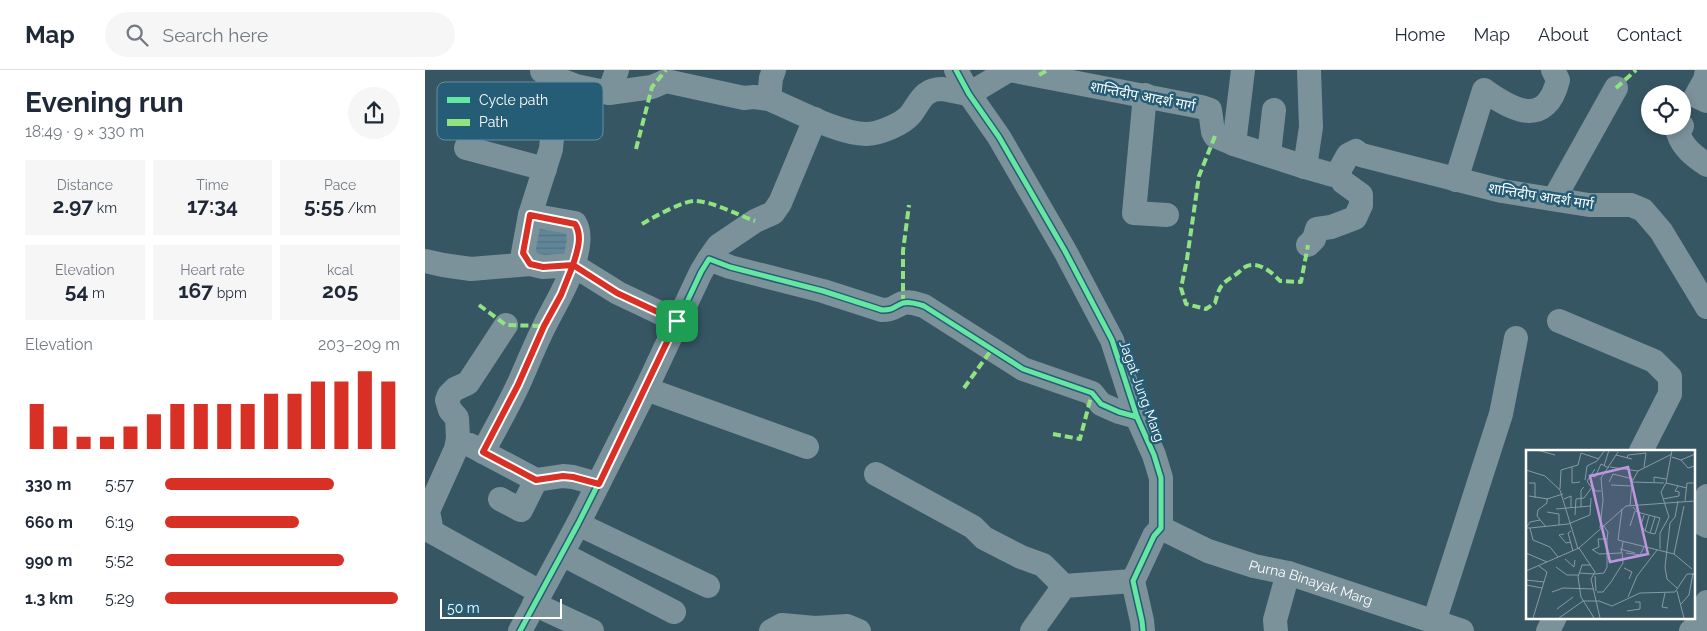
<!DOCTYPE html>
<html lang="en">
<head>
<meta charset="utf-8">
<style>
	:root { --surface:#fff; --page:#f6f6f7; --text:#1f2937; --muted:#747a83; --line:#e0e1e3; --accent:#d93025 }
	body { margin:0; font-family:Raleway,"Noto Sans Devanagari",sans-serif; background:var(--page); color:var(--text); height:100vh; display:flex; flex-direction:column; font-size:19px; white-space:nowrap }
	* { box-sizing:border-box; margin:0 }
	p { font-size:16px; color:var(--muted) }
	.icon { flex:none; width:28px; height:28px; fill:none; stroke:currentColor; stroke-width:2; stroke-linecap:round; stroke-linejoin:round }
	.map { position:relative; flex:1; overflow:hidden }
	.details { display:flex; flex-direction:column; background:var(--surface); width:425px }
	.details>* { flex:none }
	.fabs { position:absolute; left:1216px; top:15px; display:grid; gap:10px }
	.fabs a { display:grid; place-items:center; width:50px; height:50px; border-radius:50%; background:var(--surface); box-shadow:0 2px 8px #0003; font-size:25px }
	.scale { position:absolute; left:15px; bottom:12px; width:122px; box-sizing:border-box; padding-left:5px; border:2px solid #fff; border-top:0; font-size:14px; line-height:18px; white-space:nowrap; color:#fff; -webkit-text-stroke:4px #255d76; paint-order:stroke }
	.pin { position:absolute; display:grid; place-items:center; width:42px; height:42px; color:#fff; margin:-21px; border-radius:10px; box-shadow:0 2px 8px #0006 }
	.round { display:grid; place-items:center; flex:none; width:52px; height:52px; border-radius:26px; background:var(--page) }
	.headline { display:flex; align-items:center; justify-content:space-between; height:85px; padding:0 25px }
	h1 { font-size:28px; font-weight:700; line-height:38px }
	.metrics { display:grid; grid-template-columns:repeat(3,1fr); gap:8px; height:85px; padding:5px 25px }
	.metrics div { display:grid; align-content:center; border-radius:0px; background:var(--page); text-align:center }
	.metrics b { font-size:21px; font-weight:700 }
	.metrics small { font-size:14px; font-weight:400 }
	.metrics p { font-size:14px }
	.chart { height:140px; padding:10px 25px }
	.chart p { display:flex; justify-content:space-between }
	.chart svg { width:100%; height:90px; margin-top:5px; stroke:var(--accent); stroke-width:6 }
	ul { padding:0 25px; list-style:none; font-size:16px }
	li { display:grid; grid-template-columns:80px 60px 1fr; align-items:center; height:38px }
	li i { height:12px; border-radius:6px; background:var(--accent) }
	header { display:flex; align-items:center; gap:30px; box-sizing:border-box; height:70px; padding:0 25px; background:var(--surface); border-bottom:1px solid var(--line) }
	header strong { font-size:24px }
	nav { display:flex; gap:28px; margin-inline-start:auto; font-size:18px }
	.search { width:350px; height:45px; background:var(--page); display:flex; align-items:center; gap:12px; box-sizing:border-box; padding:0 18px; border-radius:28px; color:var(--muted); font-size:19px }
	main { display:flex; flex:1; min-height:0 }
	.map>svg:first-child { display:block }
</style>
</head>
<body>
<header>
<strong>Map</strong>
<div class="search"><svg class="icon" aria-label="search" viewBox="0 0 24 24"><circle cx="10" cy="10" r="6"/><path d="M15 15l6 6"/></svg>Search here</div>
<nav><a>Home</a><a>Map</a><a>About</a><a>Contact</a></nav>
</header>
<main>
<section class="details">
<div class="headline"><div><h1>Evening run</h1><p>18:49 · 9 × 330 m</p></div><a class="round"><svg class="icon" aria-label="share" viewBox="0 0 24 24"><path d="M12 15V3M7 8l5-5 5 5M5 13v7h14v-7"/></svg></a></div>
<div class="metrics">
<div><p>Distance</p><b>2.97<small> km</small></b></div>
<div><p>Time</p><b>17:34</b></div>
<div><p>Pace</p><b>5:55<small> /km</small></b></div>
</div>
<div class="metrics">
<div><p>Elevation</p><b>54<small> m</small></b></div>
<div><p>Heart rate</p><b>167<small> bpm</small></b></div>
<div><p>kcal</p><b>205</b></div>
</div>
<div class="chart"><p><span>Elevation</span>203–209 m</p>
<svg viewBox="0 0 160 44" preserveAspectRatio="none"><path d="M5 44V22M15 44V33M25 44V38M35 44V38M45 44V33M55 44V27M65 44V22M75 44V22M85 44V22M95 44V22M105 44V17M115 44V17M125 44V11M135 44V11M145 44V6M155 44V11"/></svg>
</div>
<ul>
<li><b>330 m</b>5:57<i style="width:72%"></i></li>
<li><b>660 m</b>6:19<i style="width:57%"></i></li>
<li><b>990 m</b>5:52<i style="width:76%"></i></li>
<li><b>1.3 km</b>5:29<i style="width:99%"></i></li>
</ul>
</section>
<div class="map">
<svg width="1282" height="561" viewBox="0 0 1282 561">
	<defs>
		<pattern id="water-rules" width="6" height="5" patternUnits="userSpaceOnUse" patternTransform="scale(1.25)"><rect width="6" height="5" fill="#5f8799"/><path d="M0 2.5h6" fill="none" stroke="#576f7a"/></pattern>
	</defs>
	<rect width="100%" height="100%" fill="#375664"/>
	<polygon fill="url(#water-rules)" points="112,151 146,156 145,188 110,189 106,178"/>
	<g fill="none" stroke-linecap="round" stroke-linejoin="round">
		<g stroke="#7b929b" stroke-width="24">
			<polyline points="127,0 125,6 131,22 126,79 105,145 98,183 105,194 118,197 148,195 193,223 252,251"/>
			<polyline points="531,0 544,24 574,67 640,181 687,270 712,347 729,385 736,408 736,458 729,466 708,511 717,551 718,561"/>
			<polyline points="585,0 776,37 785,40 788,62 790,66 809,74 880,97 908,105 913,103"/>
			<polyline points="1282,0 1280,10 1271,26 1282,31"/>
			<polyline points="117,1 125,6 151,16 184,23 227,17 241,11 319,28 329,27 344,29 346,8 349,0"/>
			<polyline points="184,23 192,0"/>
			<polyline points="720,25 709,143 742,145"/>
			<path d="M344,29C370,40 414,64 441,64C454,64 478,54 486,44C495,32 498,19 517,19C526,20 535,23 544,24L584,0"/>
			<path d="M1257,56L1253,63C1258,78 1269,86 1282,95"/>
			<polyline points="809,74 818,0"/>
			<polyline points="41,78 120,99"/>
			<polyline points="844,84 849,40"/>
			<polyline points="880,97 886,57 884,0"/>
			<polyline points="913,103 923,85 931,81 936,85 1077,121 1164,135 1206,135 1218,140 1236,161 1282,237"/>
			<path d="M1031,110L1059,20C1088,41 1121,58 1133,10L1128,0"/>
			<polyline points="1129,129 1191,18"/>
			<polyline points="883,175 889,169 892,159 906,157 930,148 936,135 936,125 918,112 913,103"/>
			<polyline points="284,189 293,176 330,151 348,143 355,133 390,49"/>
			<polyline points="0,191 18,195 46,199 105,194"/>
			<polyline points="1134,251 1229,291 1245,307 1245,324 1216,381"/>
			<polyline points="81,255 43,313 30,319 24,325 22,330 25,340 32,348 33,368 31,379 3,441 7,462 115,522"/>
			<polyline points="221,319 382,377"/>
			<polyline points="45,375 111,410 138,406 148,407 173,414"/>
			<path d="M58,382C70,359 83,337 94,313C102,295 110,275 119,257C129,236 142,217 149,194C152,182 157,165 150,153L105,145"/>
			<polyline points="451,404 548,457 559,468 596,487 618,495 639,516"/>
			<polyline points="1282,426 1273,448 1276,453 1282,456"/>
			<polyline points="75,429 96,440 111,410"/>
			<polyline points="153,454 283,516"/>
			<path id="s1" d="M736,458L783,481L829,496L863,503L1037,561"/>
			<polyline points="137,484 249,542"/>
			<polyline points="109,534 167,561"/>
			<polyline points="1009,552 1076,344 1091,268"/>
			<path d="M95,561L153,454L221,319L276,202L284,189L305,197L398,221L457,240C469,240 468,237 478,233C485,231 492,234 499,236L598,299L667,323L676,334L694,342L712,347"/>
			<polyline points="346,561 357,555 390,558 422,556 434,561"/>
			<polyline points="607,561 639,516 708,511"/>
			<polyline points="851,561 850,550 863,503"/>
			<polyline points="1123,561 1130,547"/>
			<polyline points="1266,561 1272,555 1282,532"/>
		</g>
		<g stroke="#91e382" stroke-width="4" stroke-dasharray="8 4" stroke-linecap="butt">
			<polyline points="614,5 623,0"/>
			<polyline points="1191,18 1211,0"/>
			<path d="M790,66L774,106L762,189L756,218L761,234L781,239L790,233C795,215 795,215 810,205C814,203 816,199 820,197C832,190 847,202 855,211L876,212L883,175"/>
			<polyline points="211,79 227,17 241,0"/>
			<path d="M217,154C229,147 259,130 271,131C289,132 313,145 330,151"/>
			<polyline points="478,233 478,181 484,135"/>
			<polyline points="54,235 81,255 119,256"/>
			<polyline points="539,318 567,279"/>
			<polyline points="628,364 655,369 667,323"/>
		</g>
		<g stroke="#255d76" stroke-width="8">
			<g id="cycleway">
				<polyline points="531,0 544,24 574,67 640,181 687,270 712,347 729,385 736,408 736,458 729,466 708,511 717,551 718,561"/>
				<path d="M95,561L153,454L221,319L276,202L284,189L305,197L398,221L457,240C469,240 468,237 478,233C485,231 492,234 499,236L598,299L667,323L676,334L694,342L712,347"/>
			</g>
		</g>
		<use href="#cycleway" stroke="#66e7a1" stroke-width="5"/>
	</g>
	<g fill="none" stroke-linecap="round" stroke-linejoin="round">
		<g stroke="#fff" stroke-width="10">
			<path id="route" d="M252,251L192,223L148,195C152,182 158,166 150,154L105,145L98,183L105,194L118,197L148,195L136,225L119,256L93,315L58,382L111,410L138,406L148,407L174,414L252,251"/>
		</g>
		<use href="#route" stroke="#d93025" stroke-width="6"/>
	</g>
	<g text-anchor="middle" stroke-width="5" stroke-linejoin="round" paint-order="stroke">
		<g font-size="14" fill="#fff" stroke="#255d76">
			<text transform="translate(718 26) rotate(11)" y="5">शान्तिदीप आदर्श मार्ग</text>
			<text transform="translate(1116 126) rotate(9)" y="5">शान्तिदीप आदर्श मार्ग</text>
			<text transform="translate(717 321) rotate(70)" y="5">Jagat Jung Marg</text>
			<text dy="5" stroke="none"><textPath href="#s1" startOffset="160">Purna Binayak Marg</textPath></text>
		</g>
	</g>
	<g transform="translate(1101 380)">
		<rect width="169" height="169" fill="#375664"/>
		<path fill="none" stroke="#879aa2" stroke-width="1" d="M11,0L29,5M90,5L106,9M146,7L155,10L162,18L169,16M101,8L102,5L120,3L118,17M155,10L169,4M78,16L83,0M46,17V33L54,32M84,17L112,21M0,20L19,26L34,40L52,99M66,26L69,27L75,14L83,18M59,30L61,16L71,11L79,0M83,32L87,24L107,29M106,32L138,33M128,32V27L140,29M3,33H9V48M140,33L161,38M85,35L106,36M65,37L61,31L69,19M34,39L35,20L52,15L55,3L73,9M3,46L22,49M38,49L45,46V58M137,49L153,46V42L149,41L152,36M159,51L161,33H169M104,56L106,32L112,21L146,4M158,56L148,104L166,119M55,57V40L58,37M107,57L111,62L134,68L129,84L124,83L129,67M30,59L64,56M96,59L92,90L148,104M21,62L33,64V75M49,65L50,49L58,48L67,36L69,41H75M118,65L115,75L119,81M123,66L119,81L124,83M14,70L4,72L0,78H4L7,90L24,97L32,107M77,75L82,82L81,89M104,76L109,61M20,77L11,66L12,60L21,53V49L37,44M4,78L42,74L64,65L65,48M74,78L77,50L75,28L92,2M45,81L42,83L47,101M38,84L33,85L40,93L45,92M53,98L69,122L65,129L74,168M94,99L109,103M134,99V83L143,67L135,42L140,33L146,0M66,100L73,97L72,89H81V117L78,123L69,124M67,100L73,104L95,103L97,92M0,103L21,112M100,103L114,105L118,97M39,109L48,117L49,110M65,115H56L52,127L55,147L68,168M30,117L41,125H52M98,118L106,122L103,129M0,121L53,98L100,56L169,51M53,123L69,124M69,126L70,141M0,130L18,132M0,135L16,138M151,138L141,129L139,117L144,73L149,67L152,51M151,141L158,168M26,142L37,138L68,139M71,142H77L85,132L97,113L96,102M139,143L136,157L142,158M102,147L111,126L131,100M155,154L163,145L167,123M31,159L47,147M101,161L114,159V152H109M7,168L21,122L13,116M33,168L57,151H73L86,156L114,143L149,142L161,124H169"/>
		<path fill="#bd96df" fill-opacity="0.15" stroke="#bd96df" stroke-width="2.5" d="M102,17L122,104L84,112L64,26Z"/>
		<rect width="169" height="169" fill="none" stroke="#fff" stroke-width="2.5"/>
	</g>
	<rect x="12" y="12" width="166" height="58" rx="8" fill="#255d76" stroke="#668e9f" stroke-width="1"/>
	<rect x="22" y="27" width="23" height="6" fill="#66e7a1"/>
	<rect x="22" y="49" width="23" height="7" fill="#91e382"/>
	<g font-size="14" fill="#fff">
		<text x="54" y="35">Cycle path</text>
		<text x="54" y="57">Path</text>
	</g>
</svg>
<div class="fabs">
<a><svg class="icon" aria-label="locate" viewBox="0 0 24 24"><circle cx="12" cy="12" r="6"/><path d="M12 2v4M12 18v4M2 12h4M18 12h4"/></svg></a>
</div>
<div class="scale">50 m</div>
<div class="pin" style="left:252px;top:251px;background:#1e9e55"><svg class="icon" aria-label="arrive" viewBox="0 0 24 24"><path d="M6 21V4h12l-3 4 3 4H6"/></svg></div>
</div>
</main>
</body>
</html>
